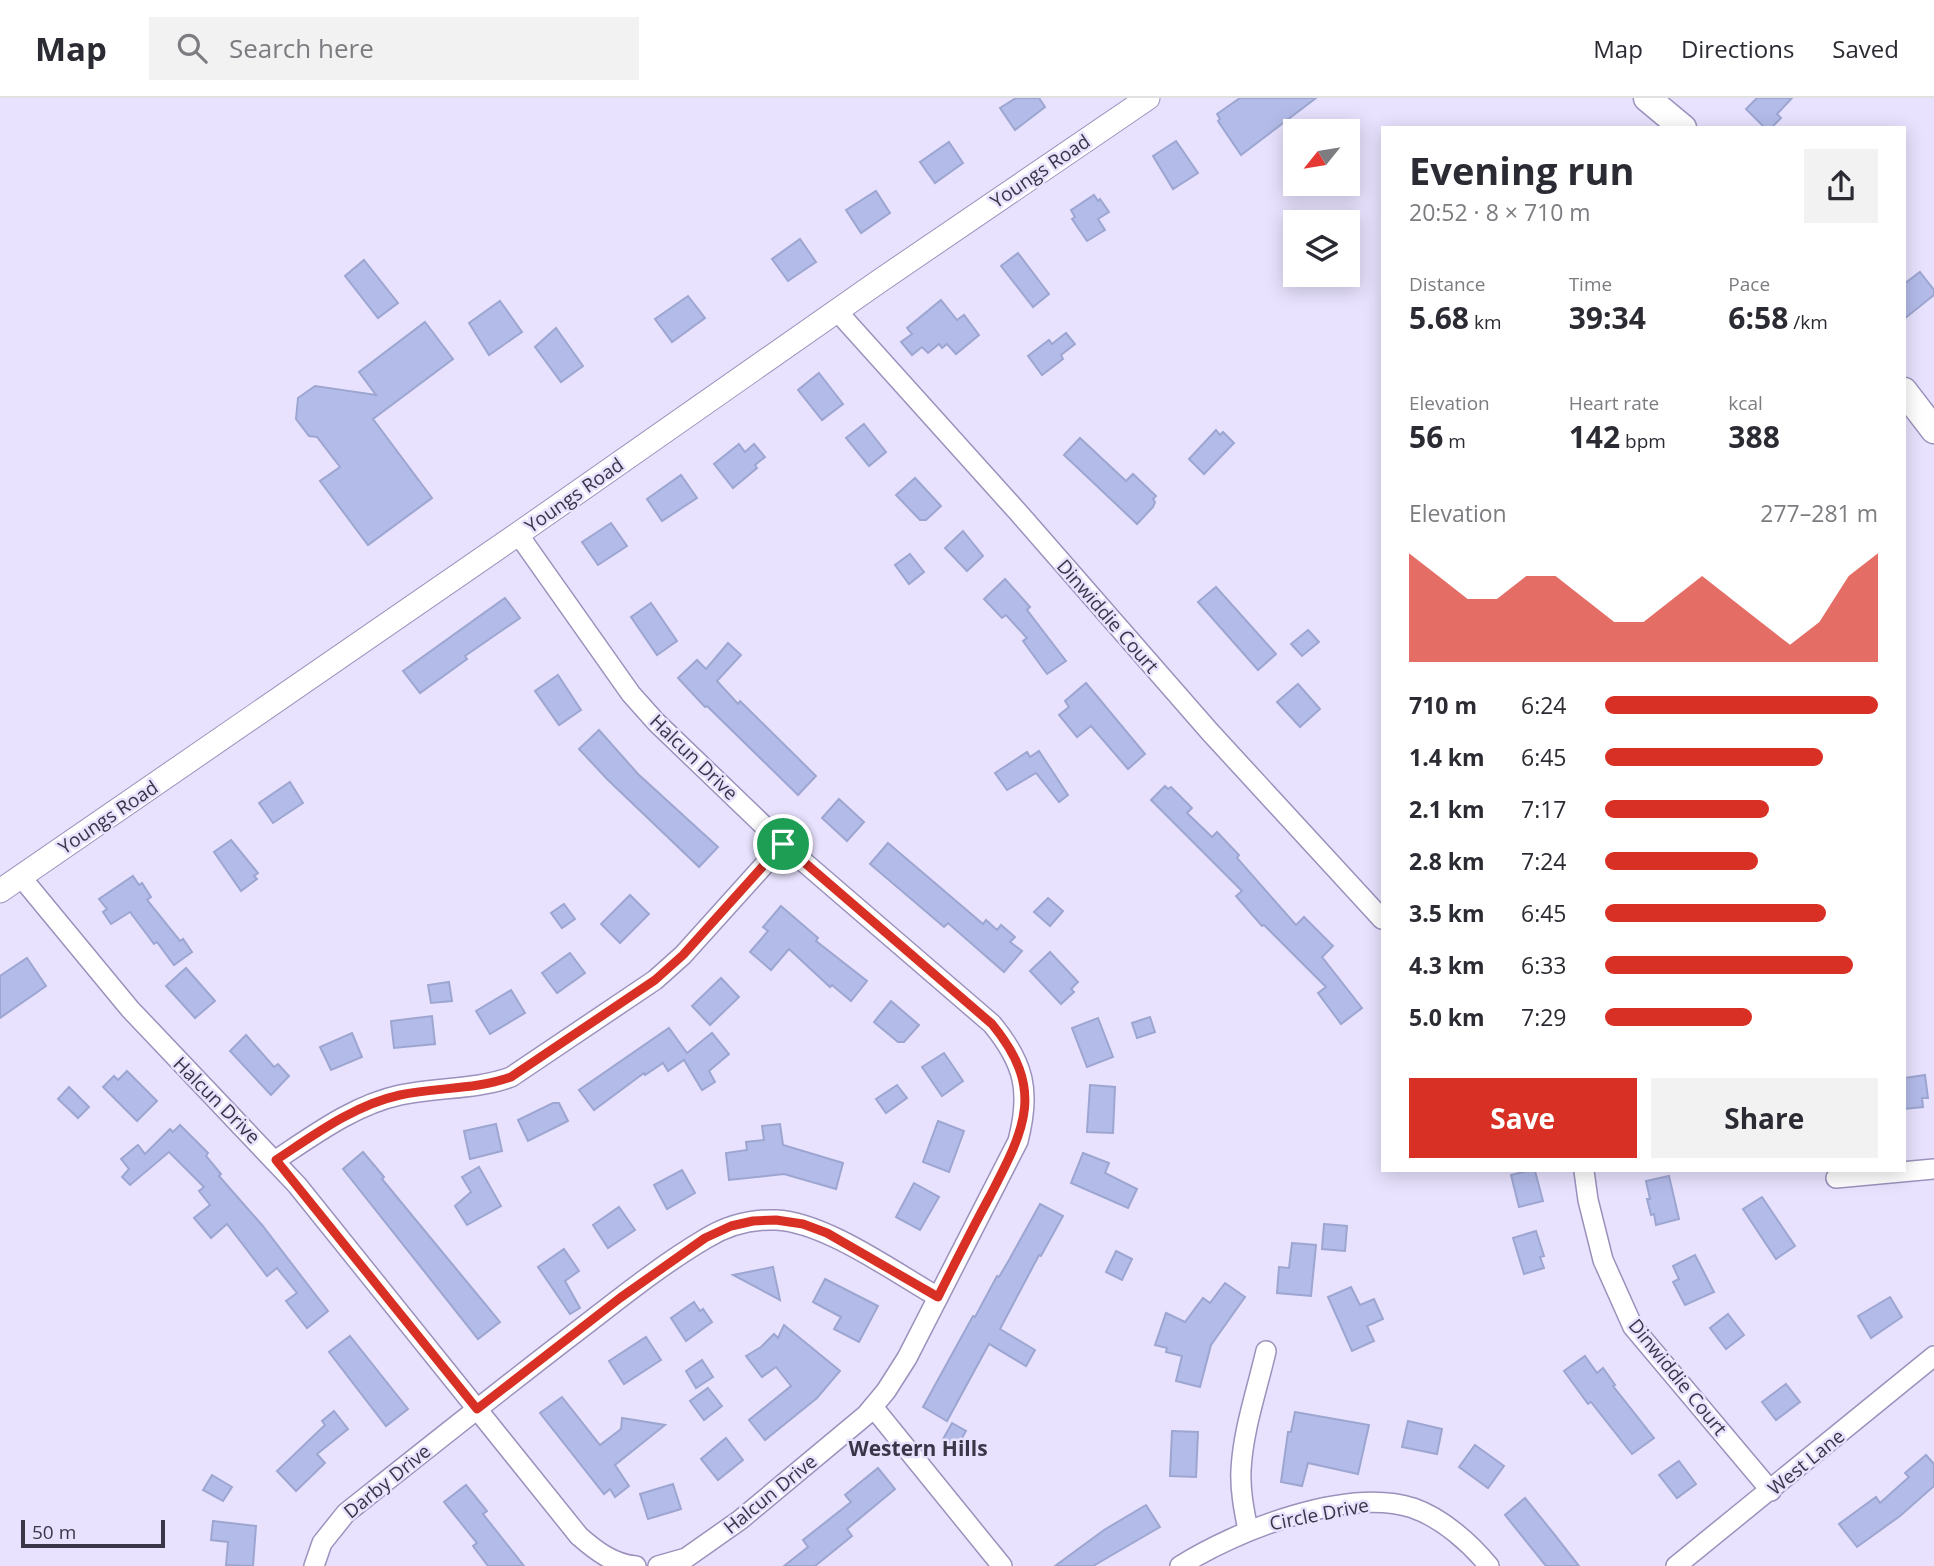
<!DOCTYPE html>
<html lang="en">
<head>
<meta charset="utf-8">
<style>
	:root { --surface:#fff; --page:#f2f2f3; --text:#2b2b33; --muted:#7c7c81; --line:#e1e1e2; --accent:#d93025 }
	body { margin:0; font-family:"Open Sans",sans-serif; background:var(--page); color:var(--text); height:100vh; display:flex; flex-direction:column; font-size:26px; white-space:nowrap }
	* { box-sizing:border-box; margin:0 }
	p { font-size:23px; color:var(--muted) }
	.icon { flex:none; width:38px; height:38px; fill:none; stroke:currentColor; stroke-width:2; stroke-linecap:round; stroke-linejoin:round }
	.map { position:relative; flex:1; overflow:hidden }
	.drawer { position:absolute; left:1381px; top:28px; width:525px; height:1046px; display:flex; flex-direction:column; background:var(--surface); border-radius:0px; box-shadow:0 4px 18px #0003 }
	.drawer>* { flex:none }
	.needle { width:46px; rotate:240deg }
	.tools { position:absolute; left:1283px; top:21px; display:grid; gap:14px }
	.tools a { display:grid; place-items:center; width:77px; height:77px; border-radius:0px; background:var(--surface); box-shadow:0 4px 18px #0003; font-size:35px }
	.scale { position:absolute; left:21px; bottom:18px; width:144px; box-sizing:border-box; padding-left:7px; border:4px solid #3a3648; border-top:0; font-size:19px; line-height:24px; white-space:nowrap; color:#3a3648; -webkit-text-stroke:5px #e8e2fe; paint-order:stroke }
	.pin { position:absolute; display:grid; place-items:center; width:60px; height:60px; color:#fff; margin:-30px; border:4px solid #fff; border-radius:50%; box-shadow:0 2px 7px #0007 }
	.round { display:grid; place-items:center; flex:none; width:74px; height:74px; border-radius:0px; background:var(--page) }
	.head { display:flex; align-items:center; justify-content:space-between; height:119px; padding:0 28px }
	h1 { font-size:38px; font-weight:700; line-height:52px }
	.stats { display:grid; grid-template-columns:repeat(3,1fr); gap:10px; height:119px; padding:7px 28px }
	.stats div { display:grid; align-content:center }
	.stats b { font-size:30px; font-weight:700 }
	.stats small { font-size:19px; font-weight:400 }
	.stats p { font-size:19px }
	.chart { height:196px; padding:14px 28px }
	.chart p { display:flex; justify-content:space-between }
	.chart svg { width:100%; height:126px; margin-top:7px; fill:var(--accent); opacity:.7 }
	.button { display:flex; gap:14px; margin-top:auto; padding:14px 28px }
	.button a { flex:1; height:80px; border-radius:0px; background:var(--accent); color:#fff; font-size:28px; font-weight:700; line-height:80px; text-align:center }
	.button a+a { background:var(--page); color:var(--text) }
	ul { padding:0 28px; list-style:none; font-size:23px }
	li { display:grid; grid-template-columns:112px 84px 1fr; align-items:center; height:52px }
	li i { height:18px; border-radius:9px; background:var(--accent) }
	header { display:flex; align-items:center; gap:42px; box-sizing:border-box; height:98px; padding:0 35px; background:var(--surface); border-bottom:2px solid var(--line) }
	header strong { font-size:33px }
	nav { display:flex; gap:38px; margin-inline-start:auto; font-size:24px }
	.search { width:490px; height:63px; background:var(--page); display:flex; align-items:center; gap:18px; box-sizing:border-box; padding:0 24px; border-radius:0px; color:var(--muted); font-size:26px }
	.map>svg:first-child { display:block }
</style>
</head>
<body>
<header>
<strong>Map</strong>
<div class="search"><svg class="icon" aria-label="search" viewBox="0 0 24 24"><circle cx="10" cy="10" r="6"/><path d="M15 15l6 6"/></svg>Search here</div>
<nav><a>Map</a><a>Directions</a><a>Saved</a></nav>
</header>
<div class="map">
<svg width="1934" height="1468" viewBox="0 0 1934 1468">
	<rect width="100%" height="100%" fill="#e8e2fe"/>
	<g fill="#b3bce9" stroke="#9da6d1" stroke-width="2">
		<polygon points="1016,0 1039,0 1045,9 1015,32 1000,10"/>
		<polygon points="1240,0 1316,0 1241,57 1218,23 1220,21 1217,16"/>
		<polygon points="1757,0 1792,0 1777,16 1781,20 1771,30 1765,30 1746,11"/>
		<polygon points="1176,43 1198,75 1173,91 1153,58"/>
		<polygon points="949,44 963,65 935,85 920,64"/>
		<polygon points="876,93 890,115 861,135 846,112"/>
		<polygon points="1094,97 1098,103 1100,101 1109,114 1098,121 1105,132 1087,143 1072,121 1075,119 1071,112"/>
		<polygon points="800,141 816,164 788,183 772,161"/>
		<polygon points="1018,155 1049,196 1033,209 1001,168"/>
		<polygon points="364,162 398,205 378,220 345,178"/>
		<polygon points="1920,174 1934,192 1934,197 1904,221 1904,186"/>
		<polygon points="688,198 705,220 672,244 655,221"/>
		<polygon points="941,202 957,222 964,217 979,237 956,256 947,246 942,250 939,246 928,255 922,249 912,257 901,244 912,236 907,230"/>
		<polygon points="500,203 522,234 489,257 469,225"/>
		<polygon points="425,224 453,261 373,321 432,400 368,447 320,383 340,369 317,339 309,338 296,321 298,300 315,288 376,297 359,274"/>
		<polygon points="556,230 583,268 561,284 535,249"/>
		<polygon points="1066,235 1075,246 1061,257 1063,261 1042,277 1028,258 1049,242 1052,246"/>
		<polygon points="819,275 843,306 822,322 798,292"/>
		<polygon points="864,326 886,354 869,368 846,340"/>
		<polygon points="1216,332 1220,337 1223,334 1234,345 1204,376 1189,361"/>
		<polygon points="1080,340 1126,383 1133,376 1156,398 1153,401 1155,404 1153,409 1137,426 1064,357"/>
		<polygon points="739,346 745,354 754,346 765,359 755,367 757,370 733,390 714,366"/>
		<polygon points="681,377 697,400 662,423 647,401"/>
		<polygon points="915,380 941,408 926,422 920,422 896,397"/>
		<polygon points="611,425 627,448 598,467 582,444"/>
		<polygon points="963,433 983,458 967,473 945,450"/>
		<polygon points="910,456 924,474 909,486 895,467"/>
		<polygon points="1005,481 1030,509 1027,512 1066,563 1047,576 1023,543 1027,540 1006,517 1002,520 984,501"/>
		<polygon points="1216,489 1276,556 1258,572 1198,504"/>
		<polygon points="505,500 520,520 465,558 467,561 420,595 403,573"/>
		<polygon points="651,505 677,543 657,557 631,519"/>
		<polygon points="1308,532 1319,544 1302,558 1291,546"/>
		<polygon points="728,545 741,557 717,583 738,606 740,603 816,678 798,697 707,608 705,609 678,580 697,562 706,571"/>
		<polygon points="558,577 581,612 559,627 535,593"/>
		<polygon points="1086,585 1145,656 1128,671 1091,628 1077,639 1059,617 1069,609 1065,603"/>
		<polygon points="1298,586 1320,611 1300,629 1277,604"/>
		<polygon points="599,632 638,676 718,749 699,769 607,681 579,651"/>
		<polygon points="1039,653 1068,697 1059,704 1036,675 1007,692 995,675 1027,654 1030,659"/>
		<polygon points="290,684 303,705 273,725 259,705"/>
		<polygon points="1165,688 1168,691 1171,689 1192,710 1187,715 1212,739 1217,734 1239,757 1237,760 1296,827 1304,819 1333,848 1322,859 1362,910 1341,926 1318,895 1326,889 1264,827 1262,828 1236,798 1242,793 1151,702"/>
		<polygon points="839,701 864,724 847,743 822,720"/>
		<polygon points="231,742 258,775 254,778 257,781 241,793 214,754"/>
		<polygon points="888,745 983,826 986,822 997,832 1001,827 1015,839 1010,844 1022,853 1004,874 948,825 944,829 870,766"/>
		<polygon points="133,778 139,787 142,785 151,799 147,802 180,843 183,841 192,854 174,867 157,844 154,846 130,814 111,826 103,814 107,811 99,801"/>
		<polygon points="630,797 649,816 620,845 601,826"/>
		<polygon points="1048,800 1063,813 1050,828 1034,814"/>
		<polygon points="564,806 575,821 562,830 551,815"/>
		<polygon points="781,808 818,840 816,843 867,883 851,903 832,887 830,889 789,851 771,872 750,854 768,833 763,829"/>
		<polygon points="1050,854 1078,884 1071,891 1074,894 1061,906 1030,873"/>
		<polygon points="570,855 585,875 557,895 542,875"/>
		<polygon points="27,860 46,888 0,920 0,878"/>
		<polygon points="186,870 215,903 195,920 166,888"/>
		<polygon points="721,880 739,899 710,927 692,908"/>
		<polygon points="449,884 452,903 431,905 428,887"/>
		<polygon points="511,892 525,915 490,936 476,913"/>
		<polygon points="891,903 919,927 904,944 898,944 874,924"/>
		<polygon points="432,918 435,946 394,950 391,923"/>
		<polygon points="1150,919 1155,934 1137,940 1132,925"/>
		<polygon points="1098,920 1113,959 1087,969 1072,930"/>
		<polygon points="669,930 687,955 712,935 729,956 709,973 715,984 702,992 684,962 668,973 663,965 645,977 644,975 594,1012 579,992"/>
		<polygon points="352,935 362,959 331,972 320,949"/>
		<polygon points="246,937 274,969 278,966 289,978 271,997 230,953"/>
		<polygon points="944,955 963,983 942,998 922,969"/>
		<polygon points="127,973 157,1003 137,1023 103,989 114,978 118,982"/>
		<polygon points="1925,977 1928,1000 1922,1000 1923,1009 1904,1011 1904,980"/>
		<polygon points="897,987 907,1000 886,1015 876,1001"/>
		<polygon points="1090,987 1115,989 1113,1035 1087,1034"/>
		<polygon points="69,989 89,1009 78,1020 58,1001"/>
		<polygon points="553,1005 559,1005 568,1023 528,1043 518,1022"/>
		<polygon points="938,1023 964,1033 949,1074 923,1064"/>
		<polygon points="496,1026 502,1053 470,1061 464,1033"/>
		<polygon points="780,1026 783,1047 843,1065 836,1091 784,1076 729,1082 726,1055 747,1052 746,1044 764,1042 762,1028"/>
		<polygon points="180,1027 208,1055 206,1058 221,1076 219,1078 262,1127 328,1213 307,1230 286,1203 297,1195 277,1170 267,1178 227,1126 211,1140 194,1120 210,1107 199,1093 204,1089 169,1054 130,1087 122,1079 129,1071 121,1061 138,1047 145,1056 170,1031 173,1034"/>
		<polygon points="363,1054 384,1079 382,1081 500,1224 478,1241 343,1071"/>
		<polygon points="1083,1055 1109,1065 1105,1075 1137,1091 1128,1110 1071,1085"/>
		<polygon points="479,1069 501,1108 467,1127 455,1108 471,1094 462,1079"/>
		<polygon points="682,1072 695,1095 667,1111 654,1087"/>
		<polygon points="1527,1073 1535,1073 1543,1103 1519,1109 1511,1077"/>
		<polygon points="1669,1078 1679,1121 1656,1127 1654,1116 1651,1117 1647,1101 1650,1101 1646,1083"/>
		<polygon points="914,1085 939,1099 920,1132 896,1119"/>
		<polygon points="1762,1099 1795,1148 1776,1161 1743,1111"/>
		<polygon points="1040,1106 1063,1118 1041,1158 1039,1157 1000,1231 1035,1252 1026,1268 989,1246 947,1323 923,1309 973,1218 975,1219 997,1178 999,1179 1009,1162"/>
		<polygon points="619,1109 635,1132 608,1150 593,1127"/>
		<polygon points="1324,1126 1347,1128 1345,1153 1322,1151"/>
		<polygon points="1536,1133 1544,1158 1540,1159 1544,1170 1524,1176 1513,1140"/>
		<polygon points="1292,1145 1316,1147 1311,1198 1277,1195 1279,1169 1289,1170"/>
		<polygon points="564,1151 579,1173 565,1183 580,1210 570,1216 538,1169"/>
		<polygon points="1116,1153 1132,1161 1122,1182 1106,1174"/>
		<polygon points="1695,1157 1714,1194 1685,1207 1673,1184 1679,1181 1673,1168"/>
		<polygon points="773,1169 780,1202 733,1177"/>
		<polygon points="825,1181 878,1208 859,1244 834,1231 841,1219 813,1204"/>
		<polygon points="1225,1185 1245,1199 1211,1247 1200,1289 1176,1283 1182,1258 1166,1254 1167,1250 1155,1247 1166,1215 1185,1224 1203,1200 1210,1205"/>
		<polygon points="1351,1189 1360,1207 1374,1201 1383,1221 1367,1228 1374,1243 1352,1253 1328,1199"/>
		<polygon points="1890,1199 1902,1219 1871,1240 1858,1218"/>
		<polygon points="694,1204 700,1213 703,1211 712,1224 686,1243 671,1220"/>
		<polygon points="1728,1216 1744,1237 1726,1251 1710,1230"/>
		<polygon points="784,1227 840,1273 817,1300 765,1342 749,1322 791,1288 776,1269 762,1279 746,1258 761,1249 774,1236 778,1240"/>
		<polygon points="350,1238 408,1311 386,1328 329,1254"/>
		<polygon points="646,1239 661,1262 624,1286 609,1263"/>
		<polygon points="1585,1258 1597,1275 1603,1270 1615,1287 1613,1288 1654,1340 1632,1356 1591,1304 1588,1306 1564,1273"/>
		<polygon points="702,1262 713,1279 696,1290 686,1273"/>
		<polygon points="1786,1286 1800,1304 1776,1322 1762,1304"/>
		<polygon points="708,1290 722,1308 704,1322 690,1303"/>
		<polygon points="562,1299 600,1347 621,1331 622,1320 665,1327 615,1367 629,1388 615,1399 610,1391 604,1396 540,1315"/>
		<polygon points="334,1313 348,1331 317,1356 325,1365 296,1393 277,1373 325,1327 322,1323"/>
		<polygon points="1295,1314 1369,1327 1358,1376 1308,1365 1302,1388 1281,1384 1288,1334 1291,1334"/>
		<polygon points="1408,1323 1442,1331 1437,1356 1402,1349"/>
		<polygon points="952,1325 966,1333 957,1349 943,1341"/>
		<polygon points="1172,1333 1198,1334 1196,1379 1170,1378"/>
		<polygon points="726,1340 743,1362 718,1382 701,1361"/>
		<polygon points="1475,1347 1504,1368 1488,1390 1459,1369"/>
		<polygon points="1926,1357 1934,1366 1934,1388 1900,1418 1857,1449 1839,1426 1876,1399 1880,1405 1909,1379 1905,1375"/>
		<polygon points="1679,1363 1696,1386 1677,1400 1659,1377"/>
		<polygon points="878,1370 895,1391 847,1431 852,1438 815,1468 784,1468 808,1449 803,1442 851,1404 845,1397"/>
		<polygon points="212,1377 232,1389 223,1403 203,1392"/>
		<polygon points="673,1386 681,1411 648,1421 640,1396"/>
		<polygon points="466,1387 487,1413 483,1416 524,1468 488,1468 473,1448 477,1445 444,1404"/>
		<polygon points="1525,1400 1554,1436 1579,1468 1546,1468 1505,1417"/>
		<polygon points="1146,1407 1160,1429 1093,1468 1055,1468 1104,1432"/>
		<polygon points="213,1423 256,1428 253,1468 226,1467 228,1444 211,1442"/>
	</g>
	<g fill="none" stroke-linecap="round" stroke-linejoin="round">
		<g stroke="#9c91bc" stroke-width="22">
			<g id="minor">
				<polyline points="837,213 1017,413 1210,634 1382,821"/>
				<path d="M518,436L631,596L656,624L783,746L992,926C1024,965 1031,993 1018,1043L907,1260L886,1293L866,1317L740,1422L686,1460L658,1468"/>
				<path d="M21,779L130,911L297,1087L579,1438C596,1453 613,1466 636,1468"/>
				<path d="M276,1062C314,1037 354,1007 400,997C437,989 475,992 511,979L655,882L683,857L783,746"/>
				<polyline points="1584,1073 1588,1102 1603,1162 1633,1229 1771,1393"/>
				<polyline points="1836,1080 1934,1071"/>
				<polyline points="873,1309 1002,1468"/>
				<path d="M1248,1432C1244,1412 1240,1392 1241,1372C1243,1332 1257,1292 1266,1253"/>
				<path d="M314,1468L322,1445L346,1415C419,1357 493,1298 567,1241C612,1207 656,1170 705,1141C726,1128 751,1121 776,1122C825,1124 894,1174 938,1199"/>
				<path d="M1180,1468C1237,1432 1347,1389 1413,1410C1442,1420 1470,1445 1489,1468"/>
				<polyline points="1676,1468 1934,1258"/>
			</g>
		</g>
		<g stroke="#9c91bc" stroke-width="25">
			<polyline id="tertiary" points="0,793 518,436 881,182 1148,0"/>
		</g>
		<g stroke="#9c91bc" stroke-width="29">
			<g id="secondary">
				<polyline points="1647,0 1683,30"/>
				<polyline points="1904,293 1934,332"/>
			</g>
		</g>
		<use href="#minor" stroke="#fff" stroke-width="19"/>
		<use href="#tertiary" stroke="#fff" stroke-width="23"/>
		<use href="#secondary" stroke="#fff" stroke-width="26"/>
	</g>
	<g fill="none" stroke-linecap="round" stroke-linejoin="round">
		<g stroke="#fff" stroke-width="14">
			<path id="route" d="M783,746L992,926C1046,992 1025,1030 990,1098C972,1131 955,1165 938,1199L827,1135L803,1126L776,1122L753,1123L731,1128L705,1140L620,1200L477,1311L276,1062C314,1037 354,1007 400,997C437,989 475,992 511,979L655,882L683,857Z"/>
		</g>
		<use href="#route" stroke="#d93025" stroke-width="9"/>
	</g>
	<g text-anchor="middle" stroke-width="5" stroke-linejoin="round" paint-order="stroke">
		<g font-size="19" fill="#3a3648" stroke="#e8e2fe">
			<text transform="translate(1040 73) rotate(-34)" y="7">Youngs Road</text>
			<text transform="translate(574 397) rotate(-35)" y="7">Youngs Road</text>
			<text transform="translate(1108 518) rotate(49)" y="7">Dinwiddie Court</text>
			<text transform="translate(694 659) rotate(44)" y="7">Halcun Drive</text>
			<text transform="translate(108 719) rotate(-34)" y="7">Youngs Road</text>
			<text transform="translate(217 1002) rotate(45)" y="7">Halcun Drive</text>
			<text transform="translate(1678 1279) rotate(51)" y="7">Dinwiddie Court</text>
			<text transform="translate(1806 1364) rotate(-39)" y="7">West Lane</text>
			<text transform="translate(387 1383) rotate(-39)" y="7">Darby Drive</text>
			<text transform="translate(770 1396) rotate(-39)" y="7">Halcun Drive</text>
			<text transform="translate(1319 1416) rotate(-11)" y="7">Circle Drive</text>
		</g>
		<g font-size="21" font-weight="bold" fill="#3a3648" stroke="#e8e2fe">
			<text x="918" y="1358">Western Hills</text>
		</g>
	</g>
</svg>
<div class="tools">
<a><svg class="needle" viewBox="-14 -14 28 28"><path d="M0-13l5 13h-10z" fill="#e53935"/><path d="M0 13l5-13h-10z" fill="#7c7c81"/></svg></a>
<a><svg class="icon" aria-label="layers" viewBox="0 0 24 24"><path d="M12 4l9 5-9 5-9-5zM3 14l9 5 9-5"/></svg></a>
</div>
<div class="scale">50 m</div>
<div class="pin" style="left:783px;top:746px;background:#1e9e55"><svg class="icon" aria-label="arrive" viewBox="0 0 24 24"><path d="M6 21V4h12l-3 4 3 4H6"/></svg></div>
<section class="drawer">
<div class="head"><div><h1>Evening run</h1><p>20:52 · 8 × 710 m</p></div><a class="round"><svg class="icon" aria-label="share" viewBox="0 0 24 24"><path d="M12 15V3M7 8l5-5 5 5M5 13v7h14v-7"/></svg></a></div>
<div class="stats">
<div><p>Distance</p><b>5.68<small> km</small></b></div>
<div><p>Time</p><b>39:34</b></div>
<div><p>Pace</p><b>6:58<small> /km</small></b></div>
</div>
<div class="stats">
<div><p>Elevation</p><b>56<small> m</small></b></div>
<div><p>Heart rate</p><b>142<small> bpm</small></b></div>
<div><p>kcal</p><b>388</b></div>
</div>
<div class="chart"><p><span>Elevation</span>277–281 m</p>
<svg viewBox="0 0 160 44" preserveAspectRatio="none"><path d="M0 44V6L10 14L20 22L30 22L40 14L50 14L60 22L70 30L80 30L90 22L100 14L110 22L120 30L130 38L140 30L150 14L160 6V44z"/></svg>
</div>
<ul>
<li><b>710 m</b>6:24<i style="width:100%"></i></li>
<li><b>1.4 km</b>6:45<i style="width:80%"></i></li>
<li><b>2.1 km</b>7:17<i style="width:60%"></i></li>
<li><b>2.8 km</b>7:24<i style="width:56%"></i></li>
<li><b>3.5 km</b>6:45<i style="width:81%"></i></li>
<li><b>4.3 km</b>6:33<i style="width:91%"></i></li>
<li><b>5.0 km</b>7:29<i style="width:54%"></i></li>
</ul>
<div class="button"><a>Save</a><a>Share</a></div>
</section>
</div>
</body>
</html>
